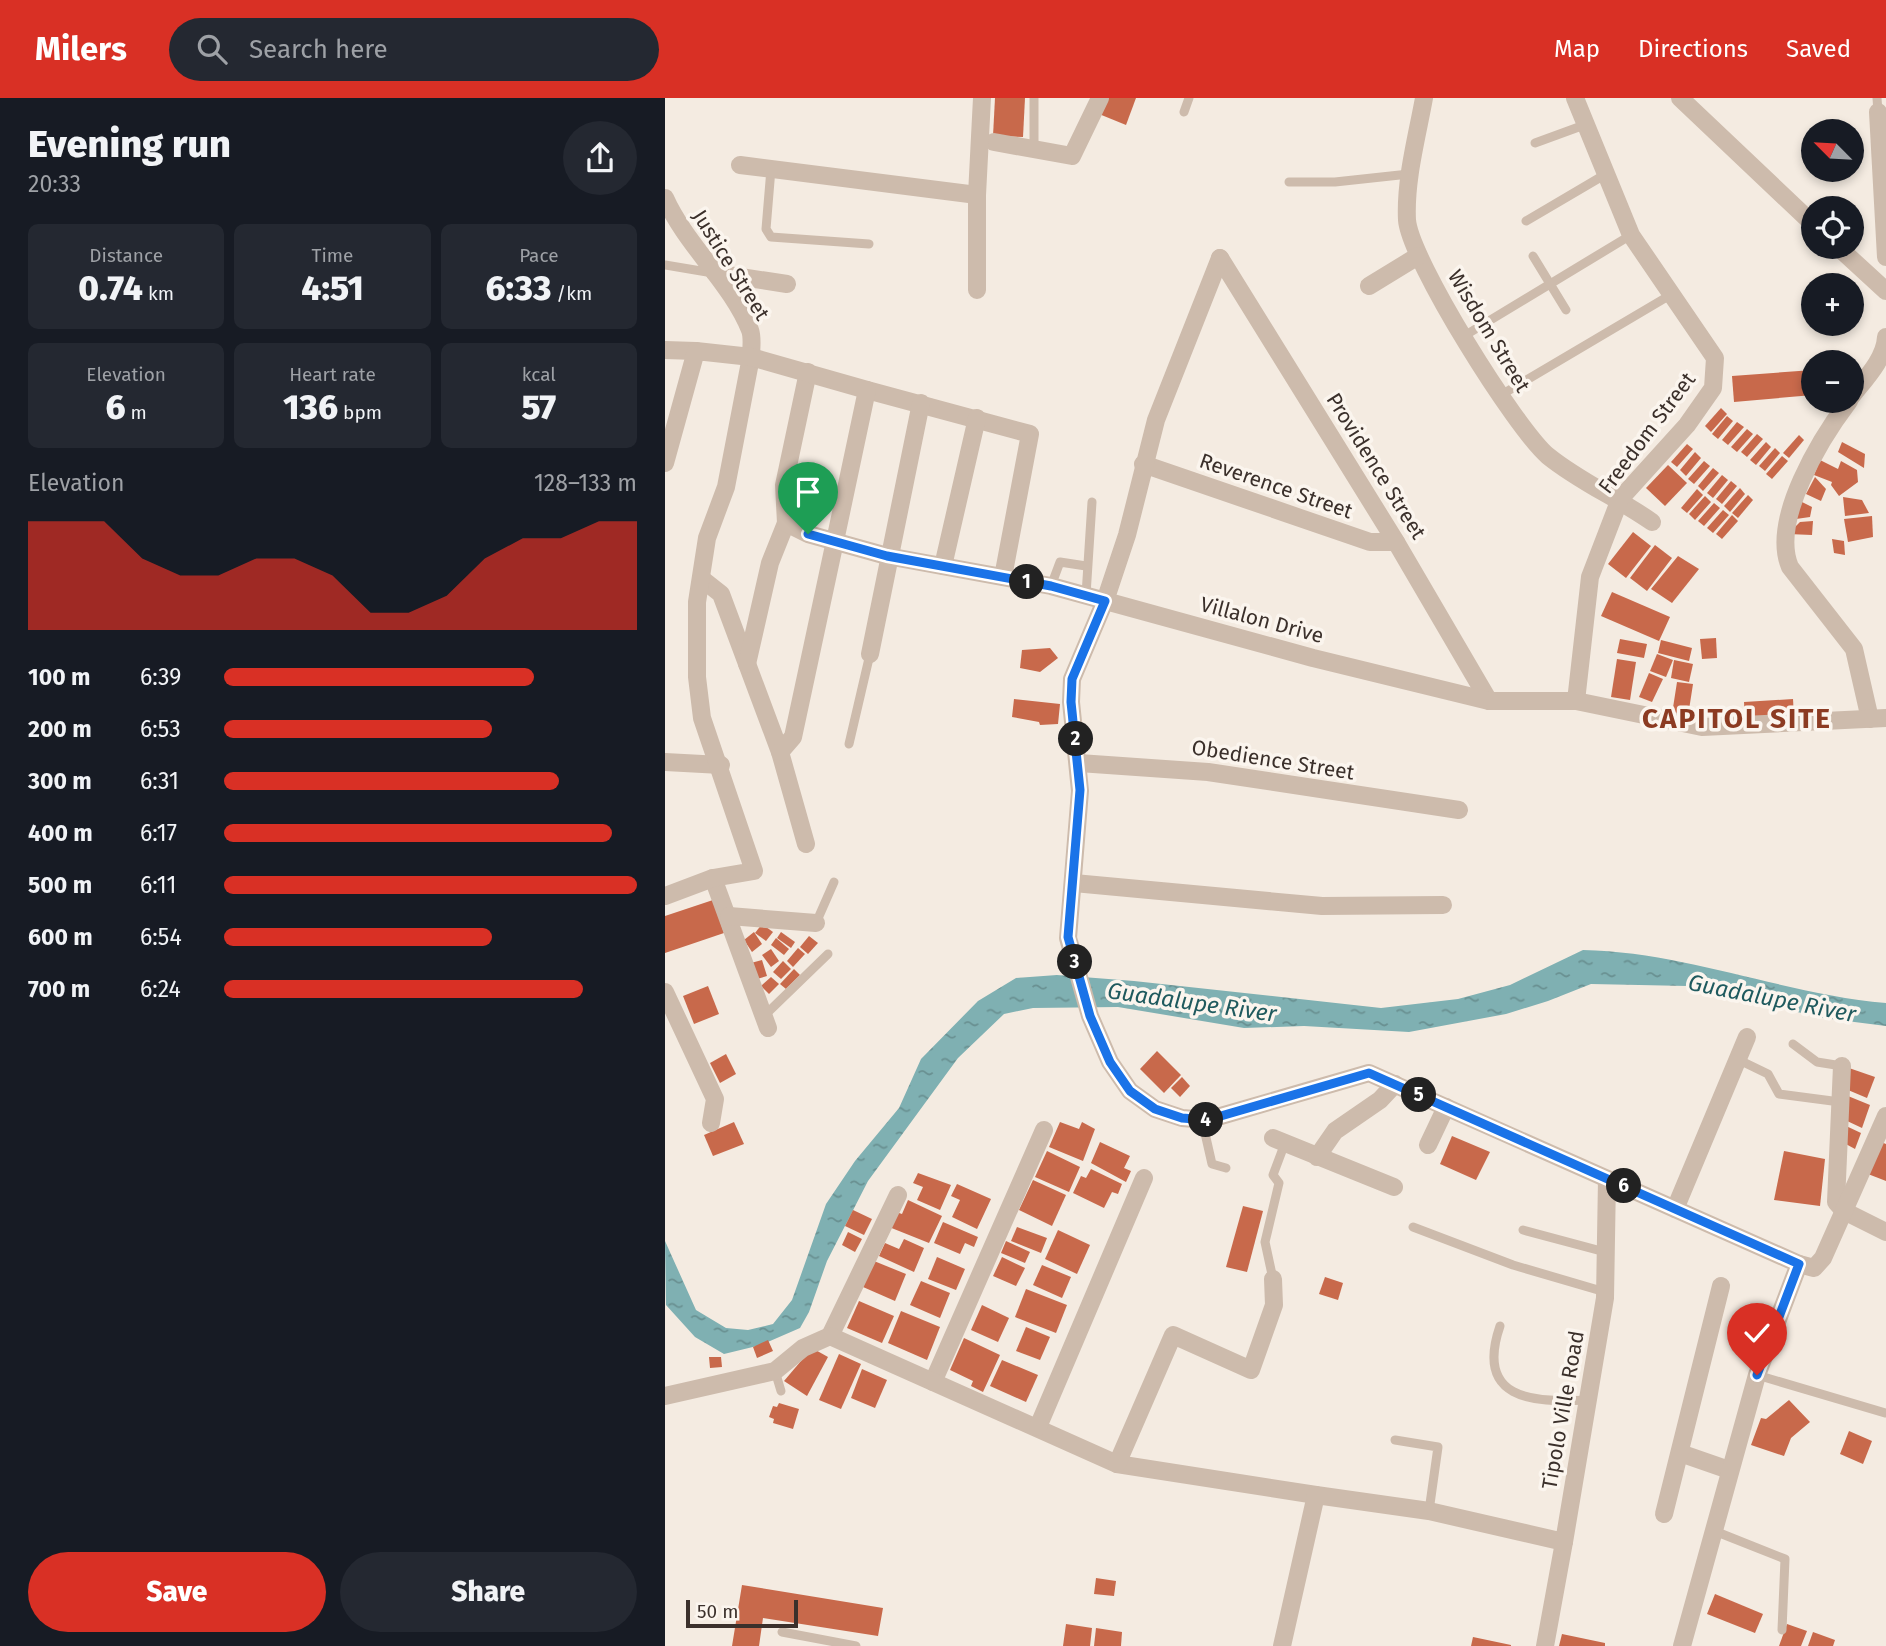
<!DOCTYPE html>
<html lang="en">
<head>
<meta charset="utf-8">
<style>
	:root { --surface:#171b24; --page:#242831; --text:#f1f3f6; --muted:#9ea1a6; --accent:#d93025 }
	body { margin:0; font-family:"Fira Sans",sans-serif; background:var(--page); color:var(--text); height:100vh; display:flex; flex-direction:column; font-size:26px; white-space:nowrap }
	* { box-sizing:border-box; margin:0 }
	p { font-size:23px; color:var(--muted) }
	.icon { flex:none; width:38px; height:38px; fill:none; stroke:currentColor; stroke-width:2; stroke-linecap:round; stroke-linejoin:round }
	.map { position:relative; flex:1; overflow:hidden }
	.details { display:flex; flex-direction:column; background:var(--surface); width:665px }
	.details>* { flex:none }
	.needle { width:46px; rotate:294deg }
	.tools { position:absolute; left:1136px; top:21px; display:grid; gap:14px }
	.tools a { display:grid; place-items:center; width:63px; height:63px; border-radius:50%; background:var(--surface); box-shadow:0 4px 10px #0003; font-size:35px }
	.scale { position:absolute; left:21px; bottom:18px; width:112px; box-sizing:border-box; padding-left:7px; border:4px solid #3b302b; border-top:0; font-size:19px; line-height:24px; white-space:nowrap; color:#3b302b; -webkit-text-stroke:5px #fbf5ee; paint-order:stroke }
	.pin { position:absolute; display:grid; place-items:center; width:60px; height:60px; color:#fff; margin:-72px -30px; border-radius:50% 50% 50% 0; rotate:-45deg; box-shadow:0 0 7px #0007 }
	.pin .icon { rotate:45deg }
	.km { position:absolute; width:35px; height:35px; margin:-18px; border-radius:50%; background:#222; color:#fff; font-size:19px; line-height:35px; text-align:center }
	.round { display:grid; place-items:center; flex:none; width:74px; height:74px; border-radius:37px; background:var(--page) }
	.summary { display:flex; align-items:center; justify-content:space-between; height:119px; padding:0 28px }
	h1 { font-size:38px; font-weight:800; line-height:52px }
	.metrics { display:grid; grid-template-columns:repeat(3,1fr); gap:10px; height:119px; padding:7px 28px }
	.metrics div { display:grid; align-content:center; border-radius:10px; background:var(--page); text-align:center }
	.metrics b { font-size:35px; font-weight:800 }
	.metrics small { font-size:19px; font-weight:400 }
	.metrics p { font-size:19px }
	.chart { height:196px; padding:14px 28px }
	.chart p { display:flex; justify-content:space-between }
	.chart svg { width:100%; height:126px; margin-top:7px; fill:var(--accent); opacity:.7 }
	.button { display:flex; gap:14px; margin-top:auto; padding:14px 28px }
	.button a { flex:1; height:80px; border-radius:42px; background:var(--accent); color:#fff; font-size:28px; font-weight:800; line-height:80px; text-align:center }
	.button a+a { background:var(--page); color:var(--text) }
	ul { padding:0 28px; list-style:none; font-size:23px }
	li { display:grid; grid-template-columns:112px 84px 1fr; align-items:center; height:52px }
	li i { height:18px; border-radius:9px; background:var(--accent) }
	header { display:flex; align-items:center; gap:42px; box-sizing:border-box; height:98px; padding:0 35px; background:var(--accent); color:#fff }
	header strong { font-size:33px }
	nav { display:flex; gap:38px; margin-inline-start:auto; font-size:24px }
	.search { width:490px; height:63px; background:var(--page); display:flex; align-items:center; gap:18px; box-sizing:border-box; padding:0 24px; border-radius:38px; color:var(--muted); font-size:26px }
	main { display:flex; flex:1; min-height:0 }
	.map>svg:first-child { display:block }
</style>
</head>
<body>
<header>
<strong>Milers</strong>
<div class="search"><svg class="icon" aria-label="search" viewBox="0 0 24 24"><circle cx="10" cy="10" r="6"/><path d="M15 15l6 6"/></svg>Search here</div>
<nav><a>Map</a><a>Directions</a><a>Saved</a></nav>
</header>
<main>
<section class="details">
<div class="summary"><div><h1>Evening run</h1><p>20:33</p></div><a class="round"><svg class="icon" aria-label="share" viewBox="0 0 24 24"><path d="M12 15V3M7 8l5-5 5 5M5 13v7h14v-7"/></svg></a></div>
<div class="metrics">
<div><p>Distance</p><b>0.74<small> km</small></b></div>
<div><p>Time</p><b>4:51</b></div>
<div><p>Pace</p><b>6:33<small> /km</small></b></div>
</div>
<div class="metrics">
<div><p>Elevation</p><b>6<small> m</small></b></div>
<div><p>Heart rate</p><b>136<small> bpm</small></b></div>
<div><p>kcal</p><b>57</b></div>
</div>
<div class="chart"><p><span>Elevation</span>128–133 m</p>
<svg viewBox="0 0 160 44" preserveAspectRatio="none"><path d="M0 44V6L10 6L20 6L30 19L40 25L50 25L60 19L70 19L80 25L90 38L100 38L110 32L120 19L130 12L140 12L150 6L160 6V44z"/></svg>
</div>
<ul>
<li><b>100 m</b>6:39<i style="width:75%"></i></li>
<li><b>200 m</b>6:53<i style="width:65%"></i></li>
<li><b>300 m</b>6:31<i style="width:81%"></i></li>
<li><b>400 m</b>6:17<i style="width:94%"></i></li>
<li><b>500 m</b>6:11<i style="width:100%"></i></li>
<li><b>600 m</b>6:54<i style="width:65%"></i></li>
<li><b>700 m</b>6:24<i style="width:87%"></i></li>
</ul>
<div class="button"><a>Save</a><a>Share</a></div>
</section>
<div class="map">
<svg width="1221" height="1548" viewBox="0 0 1221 1548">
	<defs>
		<pattern id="water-ripples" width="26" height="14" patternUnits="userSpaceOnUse" patternTransform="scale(1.75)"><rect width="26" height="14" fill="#7fb0b2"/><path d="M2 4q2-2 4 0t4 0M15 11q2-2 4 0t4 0" fill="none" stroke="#699091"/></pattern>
	</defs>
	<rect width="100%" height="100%" fill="#f4ebe1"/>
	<path fill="url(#water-ripples)" d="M918,852C1022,854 1118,896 1221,905V928L1158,920L1022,888L926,886L883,903L841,916L744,934L639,928L579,930L453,909L368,910L339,916L293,960L203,1083L162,1163L144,1214L135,1230L96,1247L59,1256L30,1239L1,1207L0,1143L31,1212L61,1230L83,1232L108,1226L127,1202L161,1106L190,1063L234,1010L256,961L313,903L351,880L392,877L469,883L716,910L793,901L845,887Z"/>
	<g fill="#c8694b">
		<polygon points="330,0 360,0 358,39 328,38"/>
		<polygon points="440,0 471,0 461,27 434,16"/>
		<polygon points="1148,272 1148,297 1069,304 1067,278"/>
		<polygon points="1056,310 1062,316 1046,334 1040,328"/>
		<polygon points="1062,318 1068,323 1053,341 1047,336"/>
		<polygon points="1072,324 1079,329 1063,347 1057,342"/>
		<polygon points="1082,331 1088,336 1072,354 1066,349"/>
		<polygon points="1092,336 1098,341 1082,359 1076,354"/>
		<polygon points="1134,337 1139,342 1124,360 1118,355"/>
		<polygon points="1101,344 1106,349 1091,367 1085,362"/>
		<polygon points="1177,344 1200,356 1199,370 1173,354"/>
		<polygon points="1022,346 1028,351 1012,369 1006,364"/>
		<polygon points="1110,350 1115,355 1100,373 1094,368"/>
		<polygon points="1030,354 1036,360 1021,378 1015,372"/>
		<polygon points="1117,358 1123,363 1107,381 1101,376"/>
		<polygon points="1155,362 1173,371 1176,363 1192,372 1193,384 1174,398 1166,387 1167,384 1149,377"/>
		<polygon points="1039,363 1045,368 1029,386 1023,381"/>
		<polygon points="1003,367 1022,385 1000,408 981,390"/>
		<polygon points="1048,370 1054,375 1038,393 1033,388"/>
		<polygon points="1057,377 1063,382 1048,400 1042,395"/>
		<polygon points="1150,379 1161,391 1156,403 1141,396"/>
		<polygon points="1066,383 1072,388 1057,406 1051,401"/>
		<polygon points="1075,390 1080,396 1065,414 1059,408"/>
		<polygon points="1032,391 1038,397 1022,415 1016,410"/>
		<polygon points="1083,397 1088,402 1073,420 1067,415"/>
		<polygon points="1040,398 1046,404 1030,422 1024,416"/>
		<polygon points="1178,399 1197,402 1204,415 1180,418"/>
		<polygon points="1135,403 1147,409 1145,419 1131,421"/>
		<polygon points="1049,405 1055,410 1039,428 1033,423"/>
		<polygon points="1058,412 1064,417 1048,435 1042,430"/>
		<polygon points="1067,417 1073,423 1057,441 1051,436"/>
		<polygon points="1207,418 1208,439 1183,444 1179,421"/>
		<polygon points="1148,423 1147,437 1123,436 1135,424"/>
		<polygon points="968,434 986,448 961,480 943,466"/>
		<polygon points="1167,441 1179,443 1180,457 1169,455"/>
		<polygon points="990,447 1007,460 982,493 965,480"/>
		<polygon points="1013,458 1034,471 1007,505 986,491"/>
		<polygon points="947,494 1005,519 994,543 936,518"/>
		<polygon points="1051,540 1052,560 1037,561 1035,541"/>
		<polygon points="955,541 982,546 979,560 952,555"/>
		<polygon points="996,542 1027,550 1024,563 993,555"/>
		<polygon points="385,550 393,560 375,574 355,570 357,552"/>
		<polygon points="992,556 1008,562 1001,579 985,573"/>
		<polygon points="952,561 971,564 965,602 946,599"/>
		<polygon points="1009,562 1028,566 1024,584 1006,580"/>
		<polygon points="984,575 998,581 987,604 974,599"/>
		<polygon points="1012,584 1028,586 1023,618 1007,616"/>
		<polygon points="349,601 395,606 393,626 375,627 374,624 347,619"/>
		<polygon points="1128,601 1129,619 1080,622 1079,604"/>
		<polygon points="48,802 59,835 0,855 0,818"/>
		<polygon points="97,826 108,834 101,843 90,835"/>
		<polygon points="89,834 97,846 87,854 79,842"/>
		<polygon points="116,834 130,844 126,850 112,840"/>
		<polygon points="144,838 153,845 143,856 135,849"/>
		<polygon points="111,840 124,851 119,857 106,847"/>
		<polygon points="133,850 140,856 128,869 122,863"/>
		<polygon points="106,851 114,863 106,869 97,857"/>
		<polygon points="97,862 102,878 92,881 86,865"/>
		<polygon points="118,863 126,871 116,881 108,874"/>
		<polygon points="129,871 135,877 121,891 115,886"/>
		<polygon points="106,879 114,886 104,896 96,888"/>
		<polygon points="43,888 54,916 29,926 18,898"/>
		<polygon points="492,953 516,977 499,995 475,971"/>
		<polygon points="61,956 71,976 55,985 45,965"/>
		<polygon points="1184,970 1210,979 1202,1000 1183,992"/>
		<polygon points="517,979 525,988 515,999 506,990"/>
		<polygon points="1183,998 1205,1007 1197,1030 1180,1022"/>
		<polygon points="69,1024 79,1046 48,1058 39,1037"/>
		<polygon points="395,1024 414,1031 417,1024 430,1031 418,1063 384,1049"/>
		<polygon points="1179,1027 1196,1035 1190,1051 1179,1045"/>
		<polygon points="787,1038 825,1054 811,1082 775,1066"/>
		<polygon points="435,1044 465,1058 459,1070 466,1073 461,1084 426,1065"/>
		<polygon points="1216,1044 1221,1046 1221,1083 1203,1076"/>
		<polygon points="382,1053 415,1069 404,1094 370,1079"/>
		<polygon points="1119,1053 1160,1061 1155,1108 1109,1102"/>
		<polygon points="426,1071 457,1086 453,1096 447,1094 439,1110 408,1095 416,1078 421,1080"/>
		<polygon points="253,1075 286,1087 275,1112 252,1102 258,1089 248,1085"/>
		<polygon points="368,1082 401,1097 387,1128 354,1112"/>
		<polygon points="292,1086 326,1101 312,1131 287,1119 295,1102 286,1098"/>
		<polygon points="243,1102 277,1118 264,1145 224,1129 231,1114 237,1116"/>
		<polygon points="578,1108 598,1113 582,1174 561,1169"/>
		<polygon points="188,1112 207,1121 199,1137 180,1128"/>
		<polygon points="278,1124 313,1139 309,1149 300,1145 295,1156 269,1145"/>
		<polygon points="352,1129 382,1140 376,1155 346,1143"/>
		<polygon points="393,1132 425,1147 412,1176 380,1161"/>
		<polygon points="183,1134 197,1141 190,1154 177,1147"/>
		<polygon points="239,1141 259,1150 249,1174 214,1158 220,1145 234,1151"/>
		<polygon points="341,1143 365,1154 360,1165 336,1155"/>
		<polygon points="272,1159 300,1171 291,1192 263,1181"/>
		<polygon points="337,1159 360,1170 351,1188 328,1178"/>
		<polygon points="209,1163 241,1176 230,1203 198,1189"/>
		<polygon points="377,1167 406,1179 397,1200 368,1187"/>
		<polygon points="660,1179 678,1185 673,1202 654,1196"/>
		<polygon points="256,1183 285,1195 275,1220 245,1207"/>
		<polygon points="361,1191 402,1207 391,1235 350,1219"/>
		<polygon points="194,1203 229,1218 217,1245 182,1230"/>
		<polygon points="317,1207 344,1220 333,1244 306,1232"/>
		<polygon points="236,1213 275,1229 262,1262 223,1245"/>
		<polygon points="361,1229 385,1239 375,1262 351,1253"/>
		<polygon points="299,1240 335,1257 318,1294 306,1288 308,1283 285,1272"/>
		<polygon points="103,1242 108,1253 92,1260 88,1249"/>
		<polygon points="147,1250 163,1259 142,1298 119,1283"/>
		<polygon points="174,1256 196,1266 176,1311 154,1302"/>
		<polygon points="44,1259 56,1259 57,1269 45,1270"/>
		<polygon points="337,1262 373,1277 361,1304 325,1288"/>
		<polygon points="197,1271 222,1282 210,1310 186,1300"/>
		<polygon points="1124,1302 1145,1324 1126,1340 1119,1358 1086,1347 1096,1320 1101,1321"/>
		<polygon points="114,1305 134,1311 128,1331 108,1325 109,1321 104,1319 108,1308 112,1309"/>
		<polygon points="1184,1333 1207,1343 1198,1366 1175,1356"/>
		<polygon points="431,1480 451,1483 449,1498 429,1496"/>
		<polygon points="77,1487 218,1510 213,1538 98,1520 94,1548 67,1548"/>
		<polygon points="1050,1496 1098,1516 1090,1535 1042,1516"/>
		<polygon points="401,1526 427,1530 425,1548 398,1548"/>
		<polygon points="1122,1526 1142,1533 1136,1548 1114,1548"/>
		<polygon points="431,1530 457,1534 456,1548 429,1548"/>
		<polygon points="1148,1534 1170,1542 1168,1548 1143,1548"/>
		<polygon points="897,1536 940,1545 940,1548 894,1548"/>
		<polygon points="808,1539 846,1547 846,1548 806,1548"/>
	</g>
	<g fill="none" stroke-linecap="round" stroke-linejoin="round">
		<g stroke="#cdbbac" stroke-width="9">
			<polyline points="1212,0 1213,14"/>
			<polyline points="519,14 524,0"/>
			<polyline points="870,45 922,26"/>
			<polyline points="369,51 369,0"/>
			<polyline points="106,71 101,131 106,139 204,146"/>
			<polyline points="624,84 670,84 744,76"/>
			<polyline points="861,123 941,76"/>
			<polyline points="868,158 901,212"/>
			<polyline points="0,167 48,175"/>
			<polyline points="799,238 966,137"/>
			<polyline points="836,297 1007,196"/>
			<polyline points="386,488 395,464 421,468"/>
			<polyline points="421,497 427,404"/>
			<polyline points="184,646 205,556"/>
			<polyline points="151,825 169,784"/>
			<polyline points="100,917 163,856"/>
			<polyline points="1128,946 1152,964 1177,968"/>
			<polyline points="1072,961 1103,976 1114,996 1175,1004"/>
			<polyline points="537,1022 547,1066 561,1070"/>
			<polyline points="748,1129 848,1167 940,1194"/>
			<polyline points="858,1132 940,1154"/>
			<polyline points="608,1181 600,1144 614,1085 608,1077 620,1045"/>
			<path d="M835,1228C810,1301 866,1305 922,1302"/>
			<polyline points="110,1273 116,1293"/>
			<polyline points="1092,1277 1220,1315"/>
			<polyline points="730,1342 773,1349 764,1413"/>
			<polyline points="1047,1432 1120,1461 1117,1532"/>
			<polyline points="117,1534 191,1548"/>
		</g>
		<g stroke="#cdbbac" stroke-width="18">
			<path d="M759,0C752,39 740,82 742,122C745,162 851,331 883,358C915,384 953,400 987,424"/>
			<polyline points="910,0 966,137 1050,260 1048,290 1022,327 955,401 925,479 911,603"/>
			<polyline points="1213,14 1221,159"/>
			<polyline points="329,44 407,58 435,0"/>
			<polyline points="75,67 312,97"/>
			<polyline points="555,160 731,444 824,603"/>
			<polyline points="50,175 122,186"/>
			<polyline points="704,188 753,158"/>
			<polyline points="312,192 312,97 317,0"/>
			<polyline points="0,252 31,253"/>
			<polyline points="202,292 365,336 338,479"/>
			<path d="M1186,299C1200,281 1220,261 1221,239"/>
			<path d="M1184,303C1156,340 1105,422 1125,469L1189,551L1205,621"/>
			<polyline points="478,366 705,444 731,444"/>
			<polyline points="278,468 312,320"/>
			<polyline points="37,481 56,496 115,654 141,746"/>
			<polyline points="440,503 462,437 491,322 555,160"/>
			<polyline points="205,556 256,305"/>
			<polyline points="82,566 105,465 121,425"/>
			<polyline points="115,654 128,639 170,443"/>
			<polyline points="0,664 56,667"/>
			<polyline points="414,665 543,674 794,712"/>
			<polyline points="48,780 103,930"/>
			<polyline points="409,785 657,808 778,807"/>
			<polyline points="0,798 48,780 89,773 37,620 32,579 32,504 42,440 61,389 86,259"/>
			<polyline points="64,818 151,825"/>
			<polyline points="0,894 50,1001 46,1025"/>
			<polyline points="1177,968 1171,1104 1179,1113 1221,1134"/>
			<polyline points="608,1040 729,1089"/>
			<polyline points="763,1047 781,1009"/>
			<polyline points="652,1059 670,1033 715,1002 730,986"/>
			<polyline points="1010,1111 1082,939"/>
			<polyline points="1134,1166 1149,1170 1158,1160 1221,1018"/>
			<polyline points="165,1238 233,1097"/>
			<polyline points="268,1284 379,1032"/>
			<polyline points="0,1298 110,1273 138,1250 165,1238 452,1366 651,1397"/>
			<polyline points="373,1329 479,1080"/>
			<polyline points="1015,1355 1064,1372"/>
			<polyline points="452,1366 508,1237 586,1272 609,1207 608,1181"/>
			<polyline points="999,1416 1056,1188"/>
			<polyline points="880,1548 899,1444"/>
		</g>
		<g stroke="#cdbbac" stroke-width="18">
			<polyline points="1015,0 1148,126"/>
			<path d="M0,100C21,147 67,186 85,232C88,240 86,251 86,259"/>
			<polyline points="1173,149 1221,193"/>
			<polyline points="143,274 119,387 121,425 143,436 222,458 386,488 648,560 824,603 911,603 1037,629 1221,620"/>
			<polyline points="0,365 31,253 86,259 202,292 170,443"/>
			<polyline points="440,503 407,581 406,604 415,693 403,840 425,918 445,964 465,993 490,1011 517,1020 542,1022 704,975 1134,1166 1092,1277 1017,1548"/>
			<polyline points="617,1548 651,1397 764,1413 899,1444 940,1200 942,1081"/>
		</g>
	</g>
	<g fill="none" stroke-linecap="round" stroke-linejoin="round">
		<g stroke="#fff" stroke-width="14">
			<polyline id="route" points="143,436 222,458 386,488 440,503 407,581 406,604 415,692 403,839 425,918 445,964 465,993 490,1011 517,1020 542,1022 704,975 1134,1166 1092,1277"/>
		</g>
		<use href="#route" stroke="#1a73e8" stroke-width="9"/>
	</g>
	<g text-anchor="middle" stroke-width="7" stroke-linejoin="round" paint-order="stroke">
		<g font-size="21" fill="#3b302b" stroke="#fbf5ee">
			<text transform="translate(66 167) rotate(58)" y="7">Justice Street</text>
			<text transform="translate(824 233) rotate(59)" y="7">Wisdom Street</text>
			<text transform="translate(982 335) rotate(-53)" y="7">Freedom Street</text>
			<text transform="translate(711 368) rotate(58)" y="7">Providence Street</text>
			<text transform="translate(611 388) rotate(19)" y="7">Reverence Street</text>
			<text transform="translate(597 522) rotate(15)" y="7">Villalon Drive</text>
			<text transform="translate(608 662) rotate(9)" y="7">Obedience Street</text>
			<text transform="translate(898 1312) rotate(-80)" y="7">Tipolo Ville Road</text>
		</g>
		<g font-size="23" font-style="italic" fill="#1f5a5e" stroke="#fbf5ee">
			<text transform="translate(1107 900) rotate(11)" y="8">Guadalupe River</text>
			<text transform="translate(527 904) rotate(8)" y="8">Guadalupe River</text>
		</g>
		<g font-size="28" font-weight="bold" letter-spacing="2" fill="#8c3b22" stroke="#fbf5ee">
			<text x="1072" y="630">CAPITOL SITE</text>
		</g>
	</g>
</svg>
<div class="tools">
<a><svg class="needle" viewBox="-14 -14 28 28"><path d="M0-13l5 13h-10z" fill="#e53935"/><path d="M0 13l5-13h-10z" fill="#9ea1a6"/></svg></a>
<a><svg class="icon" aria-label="locate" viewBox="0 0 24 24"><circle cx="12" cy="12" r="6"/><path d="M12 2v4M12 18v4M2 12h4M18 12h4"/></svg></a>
<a>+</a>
<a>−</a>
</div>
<div class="scale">50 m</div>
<div class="pin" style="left:143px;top:436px;background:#1e9e55"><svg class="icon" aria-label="arrive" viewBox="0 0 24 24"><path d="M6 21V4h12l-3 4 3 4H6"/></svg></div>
<div class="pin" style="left:1092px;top:1277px;background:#d93025"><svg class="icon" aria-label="check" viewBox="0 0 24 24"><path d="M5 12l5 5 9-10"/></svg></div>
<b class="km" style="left:362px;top:484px">1</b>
<b class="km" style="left:411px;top:641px">2</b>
<b class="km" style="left:410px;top:864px">3</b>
<b class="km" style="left:541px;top:1022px">4</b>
<b class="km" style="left:754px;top:997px">5</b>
<b class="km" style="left:959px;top:1088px">6</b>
</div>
</main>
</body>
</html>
